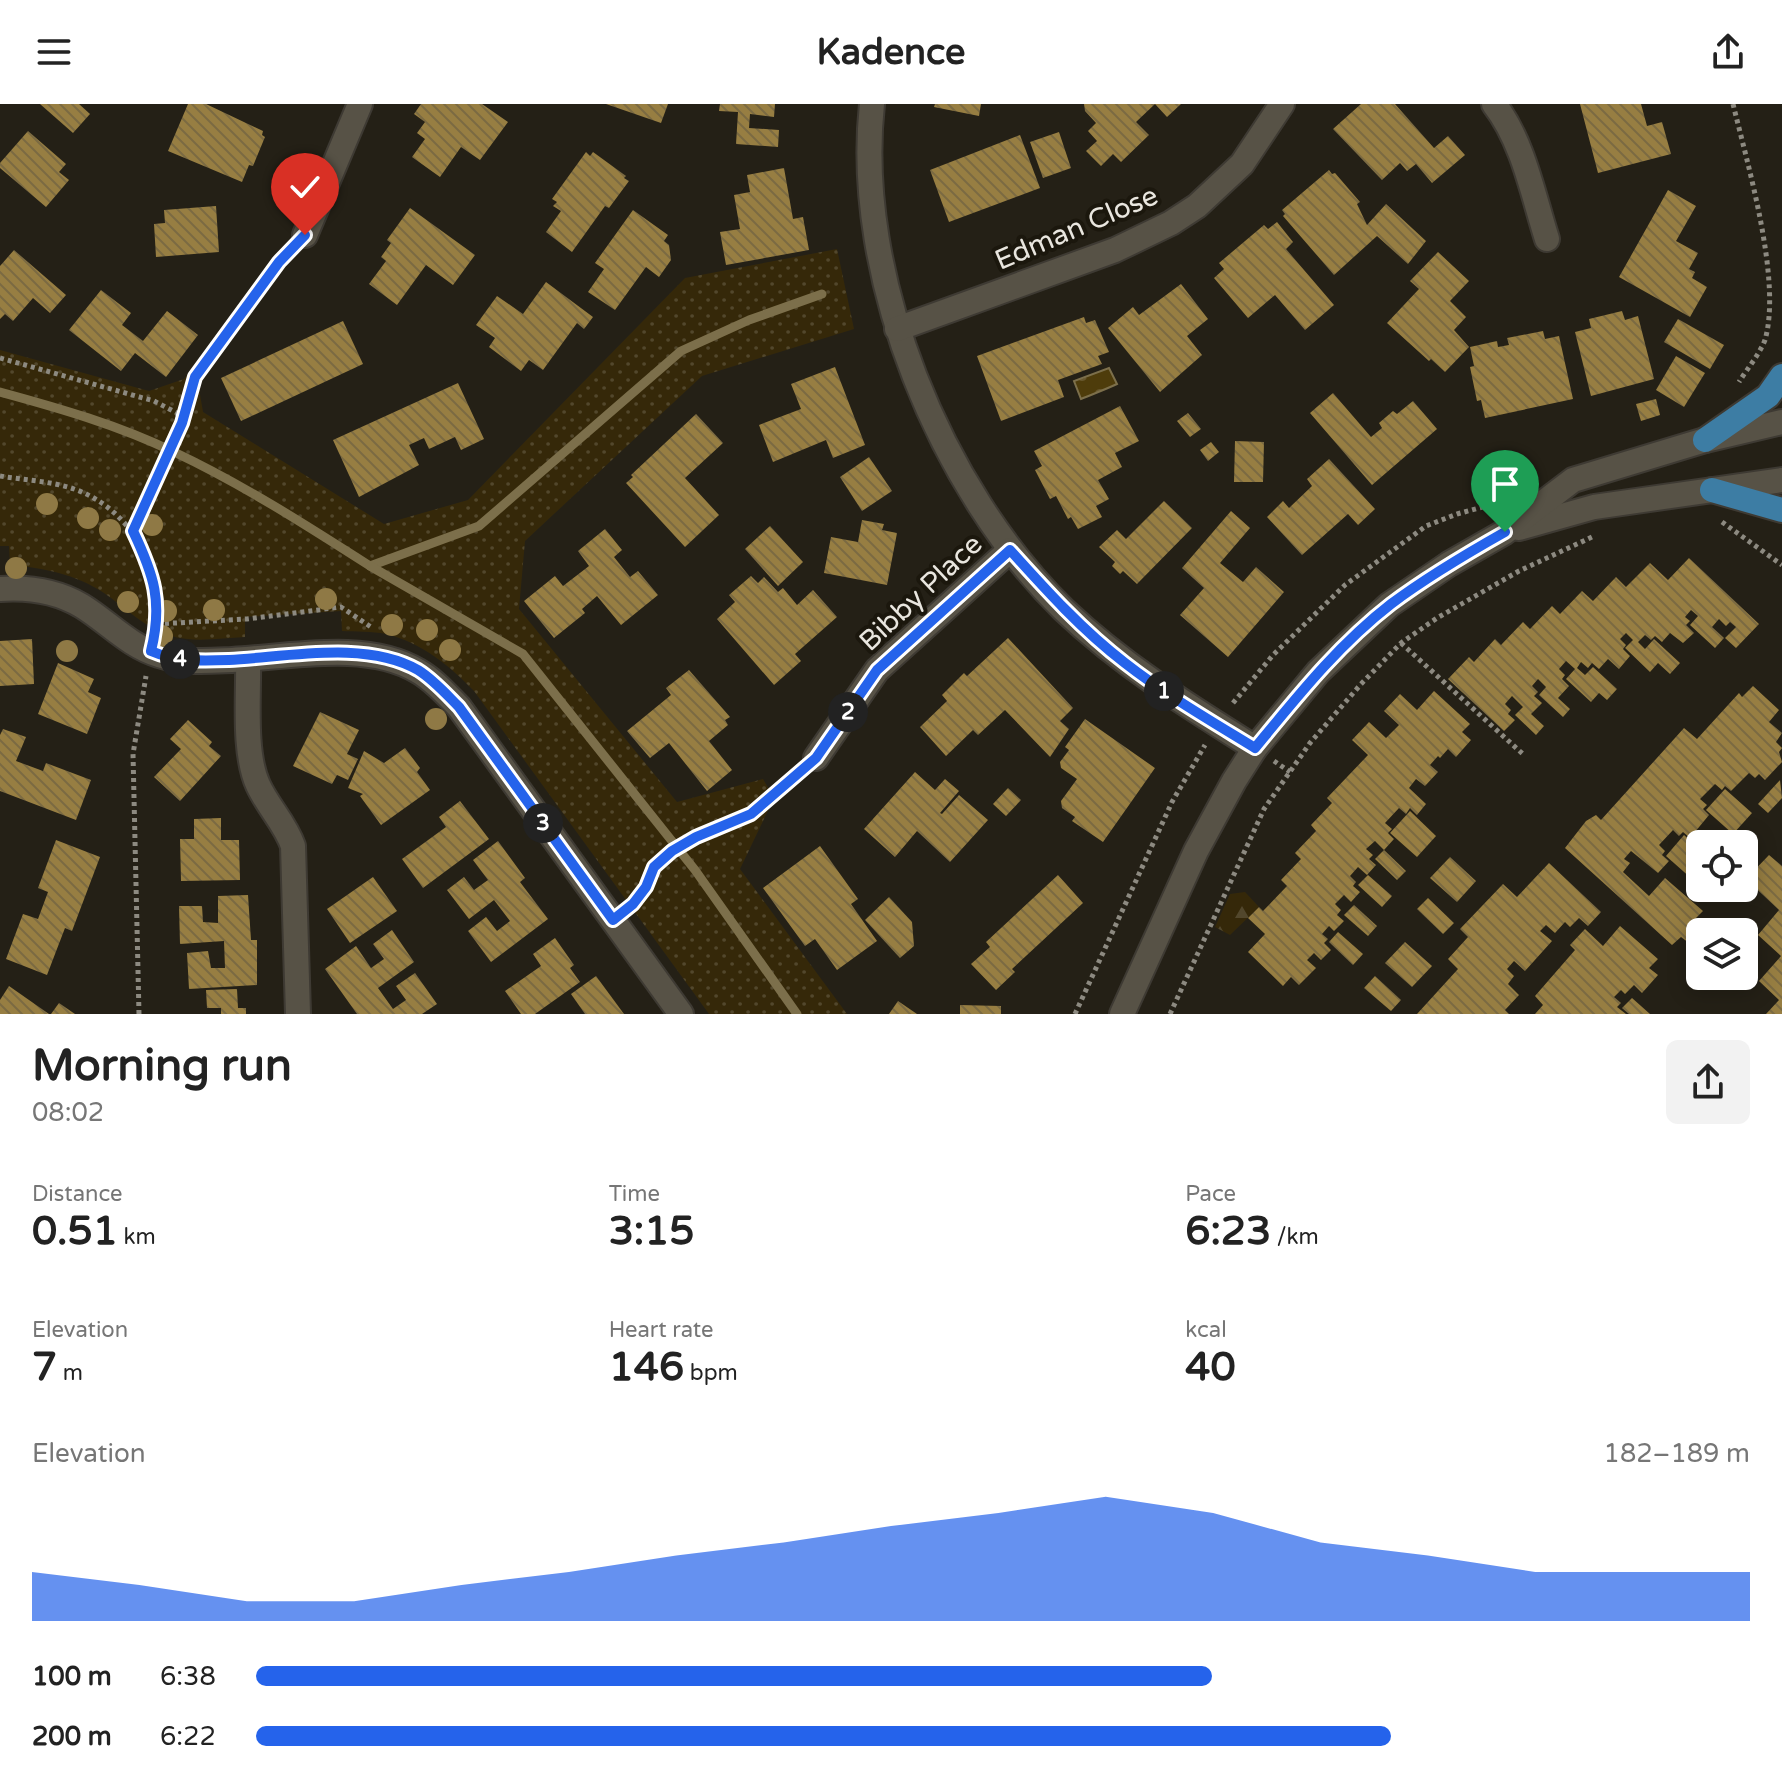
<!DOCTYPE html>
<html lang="en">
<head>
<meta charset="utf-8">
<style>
	:root { --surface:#fff; --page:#f2f2f2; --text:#222; --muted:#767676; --accent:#2563eb }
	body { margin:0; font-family:"Varela Round",sans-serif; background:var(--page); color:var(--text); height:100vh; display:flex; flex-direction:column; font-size:30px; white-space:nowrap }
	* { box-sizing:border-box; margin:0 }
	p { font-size:26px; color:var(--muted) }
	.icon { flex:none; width:44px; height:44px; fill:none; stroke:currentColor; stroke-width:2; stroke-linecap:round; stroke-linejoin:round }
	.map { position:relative; height:910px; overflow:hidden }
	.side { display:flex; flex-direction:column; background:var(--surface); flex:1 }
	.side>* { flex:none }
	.buttons { position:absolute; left:1686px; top:726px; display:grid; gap:16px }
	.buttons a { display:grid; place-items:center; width:72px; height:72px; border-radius:12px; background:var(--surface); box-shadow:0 4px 20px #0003; font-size:40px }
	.pin { position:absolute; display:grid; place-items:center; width:68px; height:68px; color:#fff; margin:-82px -34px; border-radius:50% 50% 50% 0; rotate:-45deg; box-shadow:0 0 8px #0007 }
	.pin .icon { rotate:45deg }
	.km { position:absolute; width:40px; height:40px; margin:-20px; border-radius:50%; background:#222; color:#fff; font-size:22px; line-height:40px; text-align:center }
	.round { display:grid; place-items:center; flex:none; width:84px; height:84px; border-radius:12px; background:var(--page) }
	.summary { display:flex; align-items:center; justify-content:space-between; height:136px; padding:0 32px }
	h1 { font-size:44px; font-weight:700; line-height:60px }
	.stats { display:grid; grid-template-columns:repeat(3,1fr); gap:12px; height:136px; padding:8px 32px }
	.stats div { display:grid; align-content:center }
	.stats b { font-size:40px; font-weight:700 }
	.stats small { font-size:22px; font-weight:400 }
	.stats p { font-size:22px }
	.chart { height:224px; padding:16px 32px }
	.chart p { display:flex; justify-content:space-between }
	.chart svg { width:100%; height:144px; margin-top:8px; fill:var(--accent); opacity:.7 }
	ul { padding:0 32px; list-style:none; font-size:26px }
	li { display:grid; grid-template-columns:128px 96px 1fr; align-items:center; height:60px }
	li i { height:20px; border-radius:10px; background:var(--accent) }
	header { display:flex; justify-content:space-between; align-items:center; height:104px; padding:0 32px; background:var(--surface); font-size:36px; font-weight:700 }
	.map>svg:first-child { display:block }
</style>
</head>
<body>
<header><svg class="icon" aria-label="menu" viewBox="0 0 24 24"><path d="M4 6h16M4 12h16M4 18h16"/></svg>Kadence<svg class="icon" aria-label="share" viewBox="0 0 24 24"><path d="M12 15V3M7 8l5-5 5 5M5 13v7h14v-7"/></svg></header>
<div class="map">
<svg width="1782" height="910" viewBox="0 0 1782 910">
	<defs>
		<pattern id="forest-firs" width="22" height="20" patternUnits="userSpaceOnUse" patternTransform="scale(2)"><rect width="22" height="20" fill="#352809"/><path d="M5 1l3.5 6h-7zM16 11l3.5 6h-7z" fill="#52472c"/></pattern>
		<pattern id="park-dots" width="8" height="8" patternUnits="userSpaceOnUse" patternTransform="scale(2)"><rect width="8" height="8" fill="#352809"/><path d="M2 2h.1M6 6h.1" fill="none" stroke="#52472c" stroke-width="1.8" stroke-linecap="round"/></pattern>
		<pattern id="water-ripples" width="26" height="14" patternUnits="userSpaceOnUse" patternTransform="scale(2)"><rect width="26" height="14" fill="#4e3c0b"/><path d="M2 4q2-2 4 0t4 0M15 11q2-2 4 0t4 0" fill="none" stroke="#68582e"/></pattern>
		<pattern id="building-back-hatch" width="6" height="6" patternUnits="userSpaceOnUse" patternTransform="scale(2)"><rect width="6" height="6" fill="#977e42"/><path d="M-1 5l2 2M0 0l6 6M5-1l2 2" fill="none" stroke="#7b6a42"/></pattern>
	</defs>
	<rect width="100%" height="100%" fill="#242016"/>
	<polygon fill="url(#forest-firs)" points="1245,788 1259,803 1230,831 1215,823 1230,790"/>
	<path fill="url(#park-dots)" d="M837,145L854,225L702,272L525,437L519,505L677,698L763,675L774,694L740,765L847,910H709L474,587C449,561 422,539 386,530C372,527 356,528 342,527L341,507L245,513V533C222,534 195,539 171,532C144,523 127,505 104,489C75,470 44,464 10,461L9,442H0V246L149,287L184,275L263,170L272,178L198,279L203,308L384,420L468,396L685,174Z"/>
	<path fill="url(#water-ripples)" stroke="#7c6f4b" stroke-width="2" d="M1109,264L1117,280C1104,286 1093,290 1081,295L1074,277Z"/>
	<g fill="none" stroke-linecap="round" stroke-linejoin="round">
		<g stroke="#7c6f4b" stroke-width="9">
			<path d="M0,288C59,304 118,321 174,348C242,380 306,421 370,462L479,422L681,247L749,216L822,190"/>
			<polyline points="370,462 523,550 695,766 797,910"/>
		</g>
	</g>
	<g fill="url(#building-back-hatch)">
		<polygon points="40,0 79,0 90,10 73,29"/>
		<polygon points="188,0 206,0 263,27 262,31 265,33 253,62 249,61 242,78 168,47"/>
		<polygon points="421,0 482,0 508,18 480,56 461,43 440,73 412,53 425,35 417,29 425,18 414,10"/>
		<polygon points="606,0 668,0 661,19"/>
		<polygon points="720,0 775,0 774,13 750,10 749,24 779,26 778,43 736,40 738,8 719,7"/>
		<polygon points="935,0 981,0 979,12 934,3"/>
		<polygon points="1084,0 1155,0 1136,18 1149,31 1121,58 1113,50 1101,62 1086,47 1097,37 1088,27 1096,19 1085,7"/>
		<polygon points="1155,0 1181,0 1167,13"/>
		<polygon points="1361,0 1395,0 1434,44 1448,32 1465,51 1432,79 1416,60 1407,67 1400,59 1382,76 1333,25"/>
		<polygon points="1580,0 1641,0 1647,22 1662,18 1671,50 1598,69"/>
		<polygon points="28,27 66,60 59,68 69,76 46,103 0,64 0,59"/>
		<polygon points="1059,28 1071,64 1043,74 1030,38"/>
		<polygon points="1020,31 1040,84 949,118 930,66"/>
		<polygon points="586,48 590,52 593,48 626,72 624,74 629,77 609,104 605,102 572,148 546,128 561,107 553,102 557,98 552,95"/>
		<polygon points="784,64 793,115 803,113 809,146 726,161 720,128 740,125 734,91 750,88 747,71"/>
		<polygon points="1329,66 1332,70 1335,69 1360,98 1357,100 1367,121 1386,100 1426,137 1408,160 1377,132 1334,171 1283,112 1285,110 1282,106"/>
		<polygon points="1668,86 1696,102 1676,137 1698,149 1689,165 1695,168 1692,174 1707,183 1690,213 1619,173"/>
		<polygon points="216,102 219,148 156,153 154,120 165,119 164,106"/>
		<polygon points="410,104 475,151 453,181 426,161 397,201 369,180 386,157 381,153 391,139 387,136"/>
		<polygon points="633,106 668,131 664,137 669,141 671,156 659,173 646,163 615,206 588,188 604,165 595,159"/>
		<polygon points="1277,118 1293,138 1286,145 1334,201 1305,226 1275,191 1248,214 1214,174 1224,165 1219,159 1264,121 1268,125"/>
		<polygon points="14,146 66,191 50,209 33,194 13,217 5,210 0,215 0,162"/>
		<polygon points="1438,148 1469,177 1450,197 1466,213 1454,226 1469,243 1445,268 1431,255 1429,257 1387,219 1419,185 1410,177"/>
		<polygon points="546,178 593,213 584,225 577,219 543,266 529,256 521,267 489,243 495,234 476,221 497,192 523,210"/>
		<polygon points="1181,180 1208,215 1187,232 1202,251 1160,288 1108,224 1133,203 1139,211"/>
		<polygon points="101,186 131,209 122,221 143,237 167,207 198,231 166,273 135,249 121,267 69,226"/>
		<polygon points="1622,207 1625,216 1638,212 1654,275 1591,292 1575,228 1591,224 1589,215"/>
		<polygon points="1084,213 1086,219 1095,216 1109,248 1098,252 1102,260 1058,276 1064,293 1001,317 977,252"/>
		<polygon points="1678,215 1724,241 1710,265 1664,238"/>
		<polygon points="343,217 363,260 241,317 221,274"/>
		<polygon points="1543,227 1545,235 1559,232 1573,295 1485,314 1481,296 1477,297 1470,263 1474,262 1470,243 1497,237 1498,243 1509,241 1507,234"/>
		<polygon points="1676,252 1705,269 1684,303 1656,286"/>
		<polygon points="835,263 865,341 833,354 826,336 773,358 759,321 801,305 791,280"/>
		<polygon points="458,279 484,335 461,346 455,333 429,345 424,334 409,341 419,361 359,393 333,336"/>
		<polygon points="1333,289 1371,333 1382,324 1379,319 1393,307 1397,310 1413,297 1437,325 1372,381 1310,309"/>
		<polygon points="1656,295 1660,311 1641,317 1636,300"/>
		<polygon points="1120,302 1139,337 1115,349 1122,363 1098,376 1109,395 1096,402 1102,413 1078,425 1071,413 1068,415 1056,392 1050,395 1035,366 1042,362 1034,347"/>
		<polygon points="1188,309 1201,325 1190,333 1177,317"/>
		<polygon points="696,310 723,339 685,374 719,411 685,443 626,379 633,373 631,371"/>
		<polygon points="1235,337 1264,338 1263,378 1234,378"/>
		<polygon points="1211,338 1219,348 1208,357 1200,346"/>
		<polygon points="869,353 892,387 862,407 840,373"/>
		<polygon points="1329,355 1375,405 1358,421 1348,410 1302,451 1267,413 1283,397 1289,404 1312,382 1307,375"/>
		<polygon points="1164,397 1192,424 1137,480 1123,467 1120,470 1112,462 1115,458 1099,443 1117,426 1126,435"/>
		<polygon points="1231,407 1250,424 1220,459 1243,478 1256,463 1284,488 1228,553 1180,511 1204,484 1182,464"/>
		<polygon points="862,416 884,420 882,426 897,429 887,481 824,469 831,433 858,438"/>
		<polygon points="770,422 803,458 778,482 745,445"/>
		<polygon points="605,425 622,446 614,453 630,473 638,467 658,491 621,521 597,492 582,505 585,509 554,534 524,497 555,472 563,482 589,462 578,447"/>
		<polygon points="1689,454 1759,520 1736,544 1725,534 1736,523 1730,518 1726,522 1719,515 1712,523 1724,534 1715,544 1690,521 1698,512 1691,506 1685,513 1690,517 1686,521 1694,529 1683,539 1670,529 1662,538 1655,532 1651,536 1645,531 1638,538 1645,545 1654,535 1680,559 1670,570 1658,559 1650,568 1625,544 1633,536 1626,529 1620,535 1626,541 1623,545 1630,552 1619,565 1608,555 1599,565 1592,559 1588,564 1581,558 1577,564 1585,571 1593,563 1617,585 1607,596 1599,589 1591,598 1566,575 1575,565 1566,557 1559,565 1565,571 1562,575 1569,582 1558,594 1570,605 1563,613 1539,591 1546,583 1538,575 1532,582 1538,588 1534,592 1542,599 1531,610 1544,622 1536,631 1515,611 1523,603 1512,592 1505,600 1511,606 1508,610 1515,616 1504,627 1448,575 1469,553 1474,558 1495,535 1501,541 1523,518 1530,525 1552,502 1560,510 1582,487 1593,497 1616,473 1626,483 1650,459 1668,476"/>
		<polygon points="751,472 758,479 764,473 778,488 783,484 797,501 813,486 837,513 795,550 801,557 774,581 717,515 735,498 729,491"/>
		<polygon points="1008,534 1073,604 1060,617 1069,625 1050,653 1005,606 978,631 973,626 946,652 920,623 947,597 942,591 964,569 967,572"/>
		<polygon points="32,535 34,580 0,582 0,537"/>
		<polygon points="58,559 94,575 88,588 101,594 87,630 38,610"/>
		<polygon points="689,566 730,613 725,616 728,621 709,637 732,666 707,687 669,639 650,654 627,627 671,591 666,584"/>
		<polygon points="1753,582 1779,606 1769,618 1782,629 1776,638 1782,644 1779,648 1782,658 1765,676 1759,670 1755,674 1749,669 1731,687 1725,682 1722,686 1715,680 1700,695 1707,701 1703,705 1709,711 1690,734 1683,728 1679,732 1673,726 1659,741 1665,747 1662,751 1669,757 1658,769 1631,747 1624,755 1630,759 1623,768 1649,792 1665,774 1703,807 1695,815 1704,823 1689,839 1681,833 1672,841 1565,744 1586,717 1596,711 1601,716 1684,624 1697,635 1739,589 1742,593"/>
		<polygon points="1434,587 1470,620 1462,628 1471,636 1456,653 1448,645 1440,654 1438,652 1430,661 1438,668 1425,682 1416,675 1409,684 1426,700 1417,711 1410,704 1406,710 1399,704 1385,719 1392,725 1388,729 1394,735 1384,746 1375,737 1366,745 1373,751 1369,755 1376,761 1367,771 1358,763 1350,772 1356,778 1353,782 1360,788 1351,798 1344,791 1335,800 1341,806 1337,811 1344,817 1334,827 1329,822 1322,830 1328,835 1324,839 1331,846 1321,856 1314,849 1307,856 1316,864 1299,881 1291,873 1283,882 1248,848 1265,830 1248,814 1259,803 1263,807 1287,782 1281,776 1301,755 1295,749 1316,727 1311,721 1332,699 1327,694 1368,651 1352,636 1369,618 1386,634 1399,621 1384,607 1400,590 1417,606"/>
		<polygon points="320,608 359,626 347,650 358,655 348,676 337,671 332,680 293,662"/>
		<polygon points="1085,615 1155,664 1103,738 1072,717 1075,713 1062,704 1061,697 1077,675 1061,664 1060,658 1069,646 1065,643"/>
		<polygon points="188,616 212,638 209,642 221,652 180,697 154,673 181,645 170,635"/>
		<polygon points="3,625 26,633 16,657 43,667 46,659 91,676 76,716 0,687 0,631"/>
		<polygon points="405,644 420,664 417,668 430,686 381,721 360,692 363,690 348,684 364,647 384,659"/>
		<polygon points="915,668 935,686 945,675 959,687 940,709 942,710 959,691 988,716 950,758 917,727 895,753 864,725"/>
		<polygon points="1780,676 1782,694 1768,709 1758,700"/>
		<polygon points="1008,684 1021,696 1006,712 993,700"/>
		<polygon points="1725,685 1752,709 1733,730 1706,706"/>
		<polygon points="460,697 489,735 423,784 402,755 446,723 439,713"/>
		<polygon points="1410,707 1436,732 1417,753 1390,729"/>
		<polygon points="221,714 221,736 239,736 240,776 181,777 180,735 194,735 194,715"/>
		<polygon points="1684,731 1700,745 1700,766 1692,775 1666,752"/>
		<polygon points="56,736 100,753 72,827 65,824 47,871 6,855 23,810 38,815 48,788 38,784"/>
		<polygon points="498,737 525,774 520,778 548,815 491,858 468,827 486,813 497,827 510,817 494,796 469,815 447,786 464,773 474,786 488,776 473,756"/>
		<polygon points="820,742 858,795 851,800 877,837 837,866 815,835 805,842 763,784"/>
		<polygon points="1384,746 1406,767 1397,776 1375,755"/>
		<polygon points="1769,751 1782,762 1782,910 1766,910 1779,896 1759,877 1781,852 1758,831 1779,806 1746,775"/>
		<polygon points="1450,753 1476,777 1457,798 1430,774"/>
		<polygon points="1549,759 1601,808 1588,822 1579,814 1570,823 1565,818 1555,829 1546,821 1540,827 1552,837 1525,867 1514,857 1507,865 1514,872 1508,880 1519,891 1505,906 1509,910 1417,910 1458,865 1448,855 1468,833 1460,825 1503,780 1517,793"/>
		<polygon points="1058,771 1083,799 1012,865 1015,868 996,886 971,860 990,843 986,838"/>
		<polygon points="1368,771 1392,792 1382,803 1358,781"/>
		<polygon points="373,773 397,807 350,839 327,805"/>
		<polygon points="248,791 251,836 257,836 257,881 189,885 187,849 208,847 211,864 225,864 224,837 180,840 179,802 202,802 203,818 218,819 218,792"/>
		<polygon points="889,793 912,818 914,842 900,854 865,816"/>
		<polygon points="1428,794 1454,819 1443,830 1417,805"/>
		<polygon points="1354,801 1377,822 1368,832 1344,811"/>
		<polygon points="1620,822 1658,855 1649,864 1658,871 1642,889 1634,881 1625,890 1621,886 1614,893 1621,899 1617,903 1626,910 1535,910 1543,901 1535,892 1575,846 1570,841 1585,825 1603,842"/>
		<polygon points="392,826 414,858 378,884 393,905 406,896 396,882 415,869 437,900 422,910 357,910 325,865 356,842 371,864 384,855 373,840"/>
		<polygon points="1338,828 1363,850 1353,861 1329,838"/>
		<polygon points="555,834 574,861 570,864 580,878 535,910 521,910 505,887 541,862 533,850"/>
		<polygon points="1405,838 1432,862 1412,883 1385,859"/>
		<polygon points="596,872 624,910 585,910 571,890"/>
		<polygon points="1375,872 1401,896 1391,907 1364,884"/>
		<polygon points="9,882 49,910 0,910 0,896"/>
		<polygon points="237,885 238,904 246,904 246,910 221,910 221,904 207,904 206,886"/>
		<polygon points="1632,894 1650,910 1629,910 1622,904"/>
		<polygon points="898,897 917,910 889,910"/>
		<polygon points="59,899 75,910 51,910"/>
		<polygon points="960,901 1001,902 1001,910 960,910"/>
	</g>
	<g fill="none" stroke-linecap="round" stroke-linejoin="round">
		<g stroke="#3e3a33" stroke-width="28">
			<g id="minor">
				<path d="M872,0C853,172 941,386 1064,506C1122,561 1188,602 1255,644"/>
				<path d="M1494,0C1523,37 1533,91 1547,135"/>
				<polyline points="305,131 360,0"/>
				<polyline points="897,225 1115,146 1171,119 1197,102 1242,60 1282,0"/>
				<polyline points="1519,424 1594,403 1782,376"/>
				<path d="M0,485C28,483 57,487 82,502C108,518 129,542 159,551C183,559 207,557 232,556C289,553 367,536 418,567C434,576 446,590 459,603L681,910"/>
				<path d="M248,555C249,591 243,648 258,681C268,703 285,719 293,742L298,910"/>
				<polyline points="816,654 877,566 1010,446"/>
				<polyline points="1122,910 1196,747 1234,677 1255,644 1318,568 1389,501 1449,460 1505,428 1573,376 1705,336 1782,318"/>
			</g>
		</g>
		<g stroke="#3e3a33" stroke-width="28">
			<g id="major">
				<polyline points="1705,336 1768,292 1782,272"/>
				<polyline points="1712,386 1782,406"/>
			</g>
		</g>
		<g stroke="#8d8a81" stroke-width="5" stroke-dasharray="4 4" stroke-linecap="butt">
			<path d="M1733,0C1748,62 1782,177 1765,236C1759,251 1747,265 1739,278"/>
			<polyline points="0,254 154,297 177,309 181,318"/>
			<path d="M0,372C23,376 51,377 74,385C131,405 163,464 157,523"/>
			<polyline points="1722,418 1782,461"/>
			<polyline points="133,427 182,319 195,273 287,149"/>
			<polyline points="157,520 247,515 341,503 371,523"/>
			<polyline points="1401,539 1525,652"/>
			<polyline points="1233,599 1273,551 1345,481 1426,422 1457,410 1497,399"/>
			<polyline points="1274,657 1290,668"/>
			<path d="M633,799C642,788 647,771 656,762C679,734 717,727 749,711C766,702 783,685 798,671"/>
			<polyline points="139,910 133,650 146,572"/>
			<polyline points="1075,910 1172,698 1205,641"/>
			<polyline points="1170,910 1264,705 1310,639 1361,580 1401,539 1437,514 1519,467 1592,433"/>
		</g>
		<use href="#minor" stroke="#575246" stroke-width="24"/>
		<use href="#major" stroke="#3d7da4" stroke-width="24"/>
	</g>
	<g fill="#8f7945">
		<circle cx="47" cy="400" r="11"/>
		<circle cx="88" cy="414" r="11"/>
		<circle cx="152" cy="421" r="11"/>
		<circle cx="110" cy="426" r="11"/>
		<circle cx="16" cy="464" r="11"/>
		<circle cx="326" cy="495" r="11"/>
		<circle cx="128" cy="498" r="11"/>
		<circle cx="214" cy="506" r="11"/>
		<circle cx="166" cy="507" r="11"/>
		<circle cx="392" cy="521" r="11"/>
		<circle cx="427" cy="526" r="11"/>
		<circle cx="162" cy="532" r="11"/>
		<circle cx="450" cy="546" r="11"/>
		<circle cx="67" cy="547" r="11"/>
		<circle cx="436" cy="615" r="11"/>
	</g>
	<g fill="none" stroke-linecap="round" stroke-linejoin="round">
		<g stroke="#fff" stroke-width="16">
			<path id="route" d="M305,131L279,158L195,273L182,319L133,427C154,471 163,498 151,547C176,558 202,557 229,556C287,553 366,536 418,566C434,576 446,590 459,603L613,816L633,800L646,783L654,763L672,747L696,733L751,710L816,654L877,566L1010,446C1046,486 1082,526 1125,559C1166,591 1211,617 1255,644C1297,593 1338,541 1391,500C1427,473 1466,450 1505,428"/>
		</g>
		<use href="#route" stroke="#2563eb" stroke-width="10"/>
	</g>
	<g text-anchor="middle" stroke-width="8" stroke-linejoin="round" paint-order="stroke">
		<g font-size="28" fill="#e9e6df" stroke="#1b170d">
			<text transform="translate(1076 123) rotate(-23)" y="10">Edman Close</text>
			<text transform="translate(920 488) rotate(-43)" y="10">Bibby Place</text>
		</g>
	</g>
</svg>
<div class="buttons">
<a><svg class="icon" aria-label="locate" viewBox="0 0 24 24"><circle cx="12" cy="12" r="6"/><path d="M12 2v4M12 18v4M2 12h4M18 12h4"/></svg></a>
<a><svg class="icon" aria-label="layers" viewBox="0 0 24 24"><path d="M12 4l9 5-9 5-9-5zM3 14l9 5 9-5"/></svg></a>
</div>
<div class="pin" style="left:1505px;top:428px;background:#1e9e55"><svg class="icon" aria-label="arrive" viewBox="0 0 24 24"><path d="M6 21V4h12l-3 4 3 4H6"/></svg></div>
<div class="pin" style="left:305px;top:131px;background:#d93025"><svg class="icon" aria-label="check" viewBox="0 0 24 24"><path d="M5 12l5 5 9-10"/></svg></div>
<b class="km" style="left:1164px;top:587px">1</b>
<b class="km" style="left:848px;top:608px">2</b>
<b class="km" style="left:543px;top:719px">3</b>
<b class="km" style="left:180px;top:555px">4</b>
</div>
<section class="side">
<div class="summary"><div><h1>Morning run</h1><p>08:02</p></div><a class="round"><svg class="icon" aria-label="share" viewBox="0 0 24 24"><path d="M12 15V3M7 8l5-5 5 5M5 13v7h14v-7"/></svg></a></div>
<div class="stats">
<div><p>Distance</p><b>0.51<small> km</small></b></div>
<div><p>Time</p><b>3:15</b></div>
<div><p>Pace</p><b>6:23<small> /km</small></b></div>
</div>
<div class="stats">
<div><p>Elevation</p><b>7<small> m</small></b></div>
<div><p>Heart rate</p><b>146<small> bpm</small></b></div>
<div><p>kcal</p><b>40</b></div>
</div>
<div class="chart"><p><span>Elevation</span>182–189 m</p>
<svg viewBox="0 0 160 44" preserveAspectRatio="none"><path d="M0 44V29L10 33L20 38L30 38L40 33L50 29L60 24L70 20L80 15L90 11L100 6L110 11L120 20L130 24L140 29L150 29L160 29V44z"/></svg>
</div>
<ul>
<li><b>100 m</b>6:38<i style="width:64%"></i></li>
<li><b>200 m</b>6:22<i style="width:76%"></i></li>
</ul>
</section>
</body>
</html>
